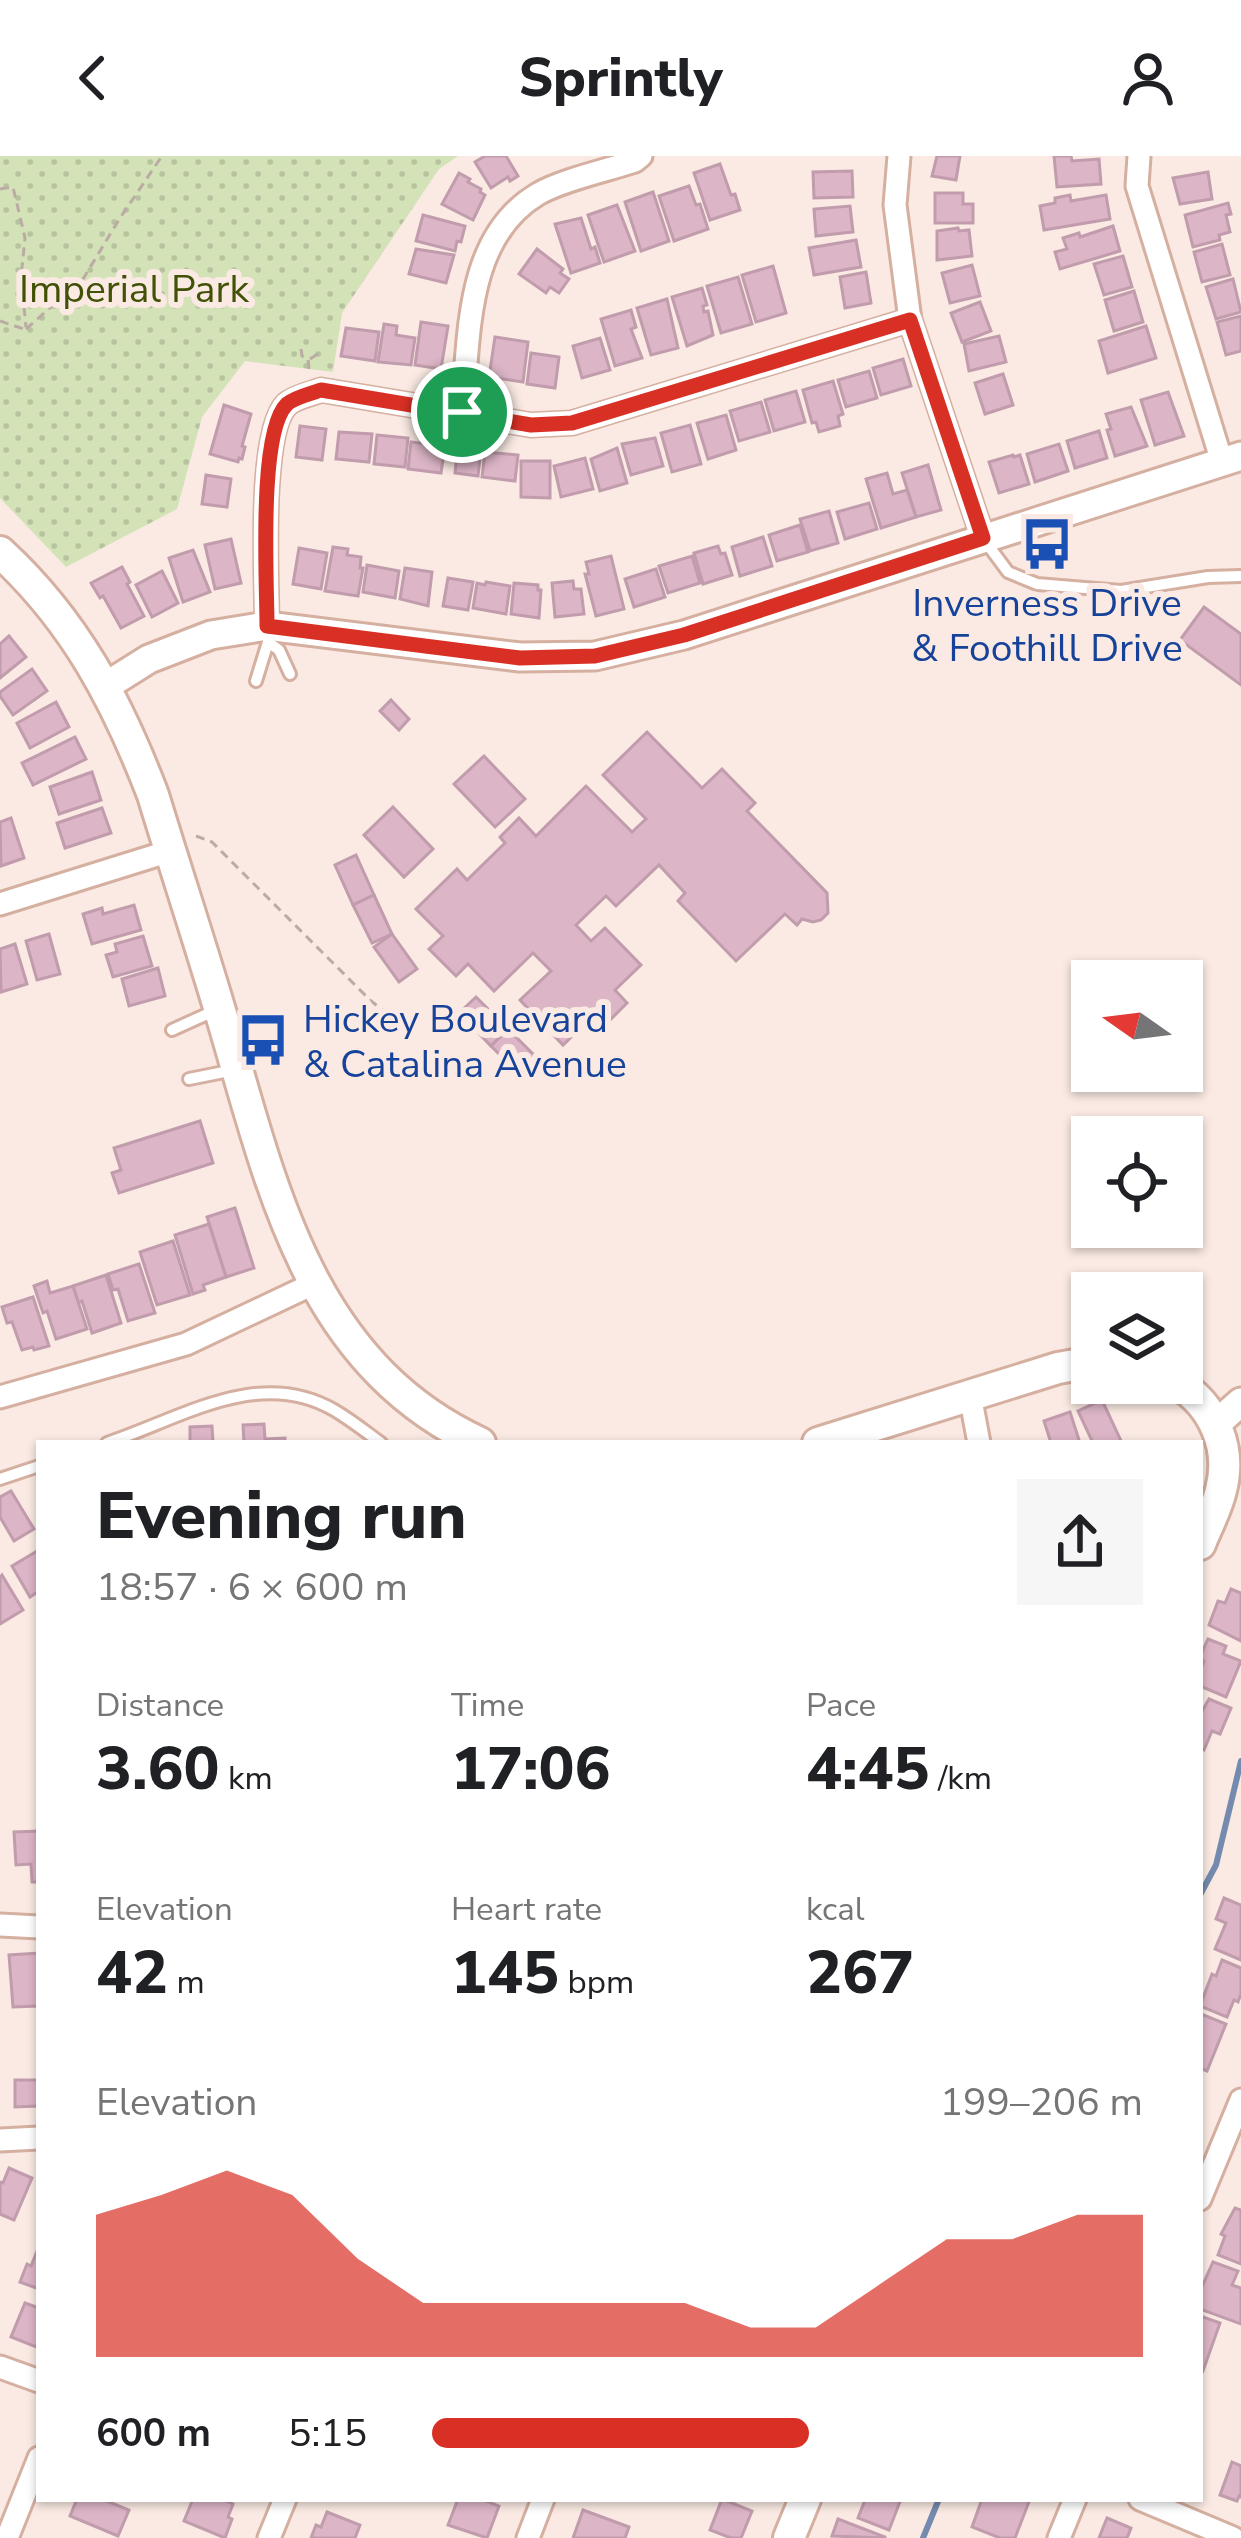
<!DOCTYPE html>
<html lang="en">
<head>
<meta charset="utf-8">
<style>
	:root { --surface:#fff; --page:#f6f6f6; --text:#202124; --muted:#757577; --accent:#d93025 }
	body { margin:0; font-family:"Nunito Sans",sans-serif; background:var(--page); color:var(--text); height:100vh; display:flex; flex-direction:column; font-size:45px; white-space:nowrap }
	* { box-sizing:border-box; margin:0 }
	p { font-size:39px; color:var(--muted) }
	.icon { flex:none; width:66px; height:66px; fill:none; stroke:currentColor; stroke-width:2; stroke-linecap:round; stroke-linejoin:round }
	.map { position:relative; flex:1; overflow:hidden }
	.panel { position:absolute; left:36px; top:1284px; width:1167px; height:1062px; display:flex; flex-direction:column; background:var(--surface); border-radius:0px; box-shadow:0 3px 9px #0004 }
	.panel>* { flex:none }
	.needle { width:78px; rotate:284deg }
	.tools { position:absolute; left:1071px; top:804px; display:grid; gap:24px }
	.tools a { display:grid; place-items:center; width:132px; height:132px; border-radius:0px; background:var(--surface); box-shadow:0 3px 9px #0004; font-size:60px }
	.pin { position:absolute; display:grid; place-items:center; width:102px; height:102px; color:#fff; margin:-51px; border:6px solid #fff; border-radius:50%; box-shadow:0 3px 12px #0007 }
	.round { display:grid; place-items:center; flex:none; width:126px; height:126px; border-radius:0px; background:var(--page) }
	.summary { display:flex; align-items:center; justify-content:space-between; height:204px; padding:0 60px }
	h1 { font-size:66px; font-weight:800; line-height:90px }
	.stats { display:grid; grid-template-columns:repeat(3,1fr); gap:18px; height:204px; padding:12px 60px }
	.stats div { display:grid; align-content:center }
	.stats b { font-size:60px; font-weight:800 }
	.stats small { font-size:33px; font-weight:400 }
	.stats p { font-size:33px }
	.chart { height:336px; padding:24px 60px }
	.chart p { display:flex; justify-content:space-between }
	.chart svg { width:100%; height:216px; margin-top:12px; fill:var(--accent); opacity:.7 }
	ul { padding:0 60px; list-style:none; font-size:39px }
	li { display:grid; grid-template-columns:192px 144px 1fr; align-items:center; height:90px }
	li i { height:30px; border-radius:15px; background:var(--accent) }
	header { display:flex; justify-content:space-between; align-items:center; height:156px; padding:0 60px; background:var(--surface); font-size:54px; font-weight:800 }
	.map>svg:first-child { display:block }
</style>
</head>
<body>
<header><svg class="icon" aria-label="back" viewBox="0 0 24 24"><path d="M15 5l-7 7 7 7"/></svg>Sprintly<svg class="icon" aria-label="person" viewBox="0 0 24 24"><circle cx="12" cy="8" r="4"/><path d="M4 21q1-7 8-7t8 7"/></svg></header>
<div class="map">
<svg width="1241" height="2382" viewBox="0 0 1241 2382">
	<defs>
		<pattern id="grass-dots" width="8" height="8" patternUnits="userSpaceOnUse" patternTransform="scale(3)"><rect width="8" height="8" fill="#d4e2b8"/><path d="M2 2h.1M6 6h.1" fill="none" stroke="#b7c29e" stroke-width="1.8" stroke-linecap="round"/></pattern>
	</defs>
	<rect width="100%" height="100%" fill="#faeae3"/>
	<polygon fill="url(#grass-dots)" points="0,0 458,0 439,13 342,157 333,216 245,205 202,261 177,353 66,411 0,342"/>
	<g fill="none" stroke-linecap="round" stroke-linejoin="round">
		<g stroke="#748aae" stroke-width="6">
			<polyline points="1200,1739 1216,1709 1241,1605"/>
			<polyline points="923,2382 939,2343"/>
		</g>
	</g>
	<g fill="#dcb5c6" stroke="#c19cac" stroke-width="3">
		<polygon points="485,0 506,0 518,20 510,25 508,21 491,32 475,6"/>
		<polygon points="937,0 960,0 956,24 932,20"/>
		<polygon points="1054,0 1071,0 1072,5 1099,3 1101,28 1057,31"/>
		<polygon points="720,8 731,39 735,38 740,54 710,64 694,17"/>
		<polygon points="852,15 853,41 814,42 813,16"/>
		<polygon points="1208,16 1212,43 1180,48 1173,22"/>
		<polygon points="459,17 470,23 468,26 481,33 480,36 485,39 473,64 442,48"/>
		<polygon points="689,30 696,49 700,48 708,73 674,85 659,40"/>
		<polygon points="653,36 669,85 641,95 625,46"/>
		<polygon points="935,37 963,37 963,48 973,48 973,67 935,67"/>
		<polygon points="1070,39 1071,45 1106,39 1110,63 1044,74 1040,50 1055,47 1055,42"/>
		<polygon points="1228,47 1231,58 1226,59 1230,76 1219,79 1220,84 1193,91 1185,59"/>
		<polygon points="617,49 635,95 604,106 588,59"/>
		<polygon points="850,50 853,76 816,80 814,53"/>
		<polygon points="423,59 465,70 461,86 457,85 455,95 416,85"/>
		<polygon points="581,62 591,93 595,91 600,107 571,117 555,68"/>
		<polygon points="1113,70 1120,95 1060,113 1055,96 1067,93 1063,82 1079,77 1080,81"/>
		<polygon points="958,72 959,75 969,74 972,100 937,104 937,75"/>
		<polygon points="856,84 861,111 814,119 809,92"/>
		<polygon points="1222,88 1230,119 1202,126 1194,96"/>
		<polygon points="416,93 454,99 446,127 409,118"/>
		<polygon points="537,93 563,113 560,117 569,123 559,137 550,131 546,137 519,118"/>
		<polygon points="1123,100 1132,131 1104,139 1094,108"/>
		<polygon points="972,109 980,140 950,147 942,117"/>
		<polygon points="773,110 786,157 756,166 742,119"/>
		<polygon points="866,116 871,147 845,152 840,121"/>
		<polygon points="738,121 752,168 721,177 707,130"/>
		<polygon points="1233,123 1241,156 1216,163 1206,131"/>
		<polygon points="702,132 707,149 703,150 704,156 708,155 713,179 687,190 672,141"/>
		<polygon points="1134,135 1143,166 1114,175 1105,144"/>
		<polygon points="667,143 678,192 651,199 637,152"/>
		<polygon points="980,146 991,175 962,186 951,157"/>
		<polygon points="631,154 636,171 631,173 642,202 615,210 601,163"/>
		<polygon points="1241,160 1241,195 1226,199 1217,166"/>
		<polygon points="421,166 448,170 441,213 415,209"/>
		<polygon points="384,168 397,170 396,179 415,182 411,209 378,206"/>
		<polygon points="1146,170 1156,202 1108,217 1099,185"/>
		<polygon points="346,172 379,176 375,205 341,200"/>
		<polygon points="999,180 1006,206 969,215 964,188"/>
		<polygon points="495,181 528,186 523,226 489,221"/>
		<polygon points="600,182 610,214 582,222 573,190"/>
		<polygon points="531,197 559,201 555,232 527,228"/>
		<polygon points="903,203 911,230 881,239 873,212"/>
		<polygon points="869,215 877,242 846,251 838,224"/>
		<polygon points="1003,218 1013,249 985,258 975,227"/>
		<polygon points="833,225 843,258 838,260 840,270 819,276 816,266 812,267 803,234"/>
		<polygon points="796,235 805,266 774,275 765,244"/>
		<polygon points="1168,236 1184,280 1155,289 1141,244"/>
		<polygon points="761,246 770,276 739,285 730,255"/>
		<polygon points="224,249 251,258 242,290 245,291 242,303 239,302 238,306 210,298"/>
		<polygon points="1131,251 1147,290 1115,300 1107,274 1111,273 1106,258"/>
		<polygon points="726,259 736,294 708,303 697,267"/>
		<polygon points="690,269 701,308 672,316 661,277"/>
		<polygon points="300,270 326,273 322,304 296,301"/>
		<polygon points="1099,275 1107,302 1075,312 1067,285"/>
		<polygon points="339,276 372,278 369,306 336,303"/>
		<polygon points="377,279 408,282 405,311 374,308"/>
		<polygon points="655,282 663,310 631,319 622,288"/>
		<polygon points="411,286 445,290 441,317 408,313"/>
		<polygon points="1059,288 1068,315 1035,326 1027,298"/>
		<polygon points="458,289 481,292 478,320 455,317"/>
		<polygon points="617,292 627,327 600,335 591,303"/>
		<polygon points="485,296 518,299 515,325 482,321"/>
		<polygon points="1013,299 1014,301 1020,299 1029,328 999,337 989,306"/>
		<polygon points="585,302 593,333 561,341 554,310"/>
		<polygon points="521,305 550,305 550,342 521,341"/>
		<polygon points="928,309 941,354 916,361 902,317"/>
		<polygon points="887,317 893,338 907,334 916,361 881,372 866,323"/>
		<polygon points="206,319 231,323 227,351 202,348"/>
		<polygon points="869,347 877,373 845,383 837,356"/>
		<polygon points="829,355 838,387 810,395 800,363"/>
		<polygon points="800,369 808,396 777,405 769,379"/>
		<polygon points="763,381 772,410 740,420 732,391"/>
		<polygon points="231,383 241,427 215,433 205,389"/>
		<polygon points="718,390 721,398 725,397 732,419 703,428 694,397"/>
		<polygon points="333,391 348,393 347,399 361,401 360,412 363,412 358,440 325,435"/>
		<polygon points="299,392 327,397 321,433 293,428"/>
		<polygon points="193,394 210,436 183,446 169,402"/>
		<polygon points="611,400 624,453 596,460 585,418 589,418 586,406"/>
		<polygon points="692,400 700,427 668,437 659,410"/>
		<polygon points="367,409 399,415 395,442 363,436"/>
		<polygon points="122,411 130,426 127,428 144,460 121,472 103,440 100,442 91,427"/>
		<polygon points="405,412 432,416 428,450 400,443"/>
		<polygon points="656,413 665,441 634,451 625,423"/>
		<polygon points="162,415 178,447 152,461 136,429"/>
		<polygon points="448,422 473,426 468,454 443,450"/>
		<polygon points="573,425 574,433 581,433 584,458 555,461 552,427"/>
		<polygon points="486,426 510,430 506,458 473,452 477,427 485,429"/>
		<polygon points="514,427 538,429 538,434 541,434 539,462 511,458"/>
		<polygon points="1204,451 1241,478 1241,529 1180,484"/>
		<polygon points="9,480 26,501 0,522 0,488"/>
		<polygon points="32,513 47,535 13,559 0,540 0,536"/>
		<polygon points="391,544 409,563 399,574 380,555"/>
		<polygon points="56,546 69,571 30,592 17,567"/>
		<polygon points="647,576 702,632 722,613 755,647 747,655 827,737 828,757 821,764 813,766 802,763 797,769 785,758 736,805 678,745 685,737 659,709 616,750 606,740 576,769 591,785 605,772 641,809 615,834 627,847 603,871 593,860 563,889 520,844 551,815 533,797 494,835 468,808 456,820 429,793 443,780 416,753 457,713 467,724 505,687 500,681 519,662 536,680 586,630 632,676 646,663 603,619"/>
		<polygon points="75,581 86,603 33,629 22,607"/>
		<polygon points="484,600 525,643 495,671 454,628"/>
		<polygon points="92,616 101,644 59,658 50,631"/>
		<polygon points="393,651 433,693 404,721 364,679"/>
		<polygon points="102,652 111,677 65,692 57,667"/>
		<polygon points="11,662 24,702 1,710 0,666"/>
		<polygon points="356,699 374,739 353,749 335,709"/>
		<polygon points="374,739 392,778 372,787 353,749"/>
		<polygon points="134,749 141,774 92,788 83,758 102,752 103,758"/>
		<polygon points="49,778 60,818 37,824 26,785"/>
		<polygon points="392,778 417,813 399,826 374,791"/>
		<polygon points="143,780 152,810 113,821 106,799 117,796 115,788"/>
		<polygon points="15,788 27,828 1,836 0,793"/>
		<polygon points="158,812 165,840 129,850 122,823"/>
		<polygon points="476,841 508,873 491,890 459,857"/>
		<polygon points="508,873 539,904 522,921 491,890"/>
		<polygon points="200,965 213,1007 119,1037 112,1017 121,1014 114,992"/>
		<polygon points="235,1052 254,1112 226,1121 207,1061"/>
		<polygon points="209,1068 226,1121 203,1129 205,1134 193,1138 175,1079"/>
		<polygon points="173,1085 190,1139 157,1149 140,1096"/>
		<polygon points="139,1108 155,1157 128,1165 118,1133 113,1134 108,1118"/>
		<polygon points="106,1119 121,1167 92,1177 82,1145 78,1147 73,1130"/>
		<polygon points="47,1125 50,1137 73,1130 87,1173 56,1183 47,1155 43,1157 34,1130"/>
		<polygon points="33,1141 49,1190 34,1194 33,1191 22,1194 12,1166 7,1167 2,1151"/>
		<polygon points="1102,1244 1122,1287 1093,1287 1078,1255"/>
		<polygon points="1070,1256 1080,1287 1051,1287 1044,1265"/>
		<polygon points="264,1268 265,1283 285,1282 285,1287 244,1287 243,1269"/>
		<polygon points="212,1270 213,1287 190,1287 190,1271"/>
		<polygon points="11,1335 34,1373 14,1385 0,1361 0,1341"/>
		<polygon points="39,1394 39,1435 30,1441 12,1410"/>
		<polygon points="2,1419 23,1454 0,1468 0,1421"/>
		<polygon points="1231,1433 1241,1437 1241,1485 1209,1469 1218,1445 1225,1447"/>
		<polygon points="1208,1483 1226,1490 1223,1498 1241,1505 1226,1541 1200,1530 1200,1515 1204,1505 1200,1501"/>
		<polygon points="1209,1543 1231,1552 1220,1578 1212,1575 1204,1594 1200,1592 1200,1559"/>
		<polygon points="39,1675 39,1726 32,1726 31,1708 16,1709 14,1676"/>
		<polygon points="1224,1742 1241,1749 1241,1804 1215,1793 1226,1767 1216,1763"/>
		<polygon points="39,1797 39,1850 13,1851 9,1799"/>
		<polygon points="1222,1804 1241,1812 1241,1838 1238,1846 1234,1844 1227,1861 1200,1850 1212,1818 1216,1820"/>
		<polygon points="1201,1858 1226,1868 1207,1915 1200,1912"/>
		<polygon points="15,1924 39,1924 39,1950 15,1951"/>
		<polygon points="9,2012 32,2022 14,2064 0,2058 0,2026 3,2027"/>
		<polygon points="1235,2052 1241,2054 1241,2108 1218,2099 1225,2080 1221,2078"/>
		<polygon points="39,2090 39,2133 20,2126 27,2108 31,2110"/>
		<polygon points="1213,2106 1238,2115 1232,2129 1241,2132 1241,2168 1200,2153 1200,2135"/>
		<polygon points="25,2147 39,2152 39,2192 11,2181"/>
		<polygon points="1200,2160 1220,2167 1203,2215 1200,2213"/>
		<polygon points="1232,2306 1241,2310 1241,2341 1239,2340 1237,2345 1220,2339"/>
		<polygon points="77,2343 102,2343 129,2354 118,2380 70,2360"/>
		<polygon points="193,2343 222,2343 233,2348 228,2361 232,2363 225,2382 184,2365"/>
		<polygon points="458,2343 481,2343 499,2350 487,2382 448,2369"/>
		<polygon points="722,2343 752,2355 741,2382 731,2382 710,2374"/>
		<polygon points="863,2343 901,2343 889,2374 858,2362 865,2344"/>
		<polygon points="982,2343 1030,2343 1015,2382 1000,2382 972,2371"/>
		<polygon points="583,2354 629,2371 625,2382 573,2382"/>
		<polygon points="327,2356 360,2369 355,2382 311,2382 316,2369 321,2371"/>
		<polygon points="1107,2362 1131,2372 1127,2382 1099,2382"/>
		<polygon points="838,2363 885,2381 885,2382 832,2380"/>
	</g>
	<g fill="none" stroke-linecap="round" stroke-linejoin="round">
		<g stroke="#d5afa0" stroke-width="16">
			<g id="service">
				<polyline points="985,385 1008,416 1037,428 1121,435 1208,421 1241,420"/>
				<polyline points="268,486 279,494 290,518"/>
				<polyline points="256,525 268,486 267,470"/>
				<polyline points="172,874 216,854"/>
				<polyline points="189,923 234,914"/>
				<path d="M107,1287C180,1263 259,1210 334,1254C351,1264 366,1276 381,1287"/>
				<polyline points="0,1323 39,1310"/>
			</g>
		</g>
		<g stroke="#d5afa0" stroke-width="27">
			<g id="minor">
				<polyline points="899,0 895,49 910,164 983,382"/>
				<polyline points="1139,0 1137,30 1222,306"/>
				<path d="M462,257C470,181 464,82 538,38C562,24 608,14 635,5L641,0"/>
				<path d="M267,470C267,426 258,276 287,248C295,241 311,238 321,234L531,269L572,267L910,164"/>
				<polyline points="0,748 170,695"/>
				<polyline points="970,1239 979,1287"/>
				<polyline points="0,1241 186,1188 313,1128"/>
				<polyline points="0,1769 39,1771"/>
				<polyline points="0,1984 39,1982"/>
				<polyline points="1200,2043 1241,1944"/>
				<polyline points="0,2211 39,2225"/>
				<polyline points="1140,2343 1233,2382"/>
				<polyline points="7,2382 39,2302"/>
				<polyline points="269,2382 285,2343"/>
				<polyline points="528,2382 543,2343"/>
				<polyline points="1059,2382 1075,2343"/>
			</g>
		</g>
		<g stroke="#d5afa0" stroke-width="33">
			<g id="tertiary">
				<polyline points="106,530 149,503 211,479 267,470 520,501 595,500 684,479 1241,300"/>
				<polyline points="1216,1268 1241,1246"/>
			</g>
		</g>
		<g stroke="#d5afa0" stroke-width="36">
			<g id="secondary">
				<path d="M0,396C75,465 117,545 153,639C177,718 203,796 226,875C273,1036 311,1209 480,1287"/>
				<path d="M1177,1227C1214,1249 1232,1292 1221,1334C1217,1352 1207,1370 1200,1388"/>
				<polyline points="818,1287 1058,1212 1092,1206"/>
				<polyline points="789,2382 805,2343"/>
			</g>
		</g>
		<g stroke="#bbaba4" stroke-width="3" stroke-dasharray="9 6" stroke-linecap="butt">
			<polyline points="0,33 13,31 25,82 21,121 26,171"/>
			<polyline points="0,165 24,173"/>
			<polyline points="26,173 83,123 120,62 162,0"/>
			<polyline points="301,193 302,200 308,203 309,213"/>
			<polyline points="310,203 319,197"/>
			<polyline points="196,680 212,686 371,845 410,875"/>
		</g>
		<use href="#service" stroke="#fff" stroke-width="10"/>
		<use href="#minor" stroke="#fff" stroke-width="21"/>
		<use href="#tertiary" stroke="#fff" stroke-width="27"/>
		<use href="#secondary" stroke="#fff" stroke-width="30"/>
	</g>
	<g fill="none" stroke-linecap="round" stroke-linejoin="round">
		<g stroke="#fff" stroke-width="24">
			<path id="route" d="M910,164L983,382L684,479L595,500L520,502L267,470C267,426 258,276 287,248C295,241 310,238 321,234L531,269L572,267Z"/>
		</g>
		<use href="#route" stroke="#d93025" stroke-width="15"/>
	</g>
	<defs>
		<g id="bus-bare" transform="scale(4.14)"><path d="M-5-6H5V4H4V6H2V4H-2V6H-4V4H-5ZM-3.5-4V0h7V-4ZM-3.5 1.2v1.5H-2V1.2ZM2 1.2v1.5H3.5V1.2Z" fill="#1a4fb4" stroke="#faeae3" stroke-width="2.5" paint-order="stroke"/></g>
	</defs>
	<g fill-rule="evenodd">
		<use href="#bus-bare" x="1047" y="388"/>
		<use href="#bus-bare" x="263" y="884"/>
	</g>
	<g text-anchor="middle" stroke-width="12" stroke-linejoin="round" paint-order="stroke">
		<g font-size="39" fill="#415207" stroke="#faeae3">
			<text x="134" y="146">Imperial Park</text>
		</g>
		<g font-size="39" fill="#164399" stroke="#faeae3">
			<text x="1047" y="460">Inverness Drive<tspan x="1047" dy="45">&amp; Foothill Drive</tspan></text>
			<text x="303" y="876" text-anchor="start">Hickey Boulevard<tspan x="303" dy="45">&amp; Catalina Avenue</tspan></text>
		</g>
	</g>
</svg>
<div class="tools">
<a><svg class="needle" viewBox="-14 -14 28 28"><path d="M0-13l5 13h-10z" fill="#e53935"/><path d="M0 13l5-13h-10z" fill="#757577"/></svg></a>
<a><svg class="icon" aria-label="locate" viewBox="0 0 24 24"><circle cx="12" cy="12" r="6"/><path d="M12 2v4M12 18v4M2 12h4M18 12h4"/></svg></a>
<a><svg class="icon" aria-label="layers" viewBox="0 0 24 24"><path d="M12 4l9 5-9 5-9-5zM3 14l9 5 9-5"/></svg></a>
</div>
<div class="pin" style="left:462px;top:256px;background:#1e9e55"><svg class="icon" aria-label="arrive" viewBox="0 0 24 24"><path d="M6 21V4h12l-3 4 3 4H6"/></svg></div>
<section class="panel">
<div class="summary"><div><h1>Evening run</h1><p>18:57 · 6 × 600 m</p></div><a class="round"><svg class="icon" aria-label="share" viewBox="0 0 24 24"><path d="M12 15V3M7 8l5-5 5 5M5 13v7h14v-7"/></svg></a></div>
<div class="stats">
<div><p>Distance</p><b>3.60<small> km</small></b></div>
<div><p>Time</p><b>17:06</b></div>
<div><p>Pace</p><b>4:45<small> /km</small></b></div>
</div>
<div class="stats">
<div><p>Elevation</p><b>42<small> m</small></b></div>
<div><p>Heart rate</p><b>145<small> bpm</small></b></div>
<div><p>kcal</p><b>267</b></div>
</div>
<div class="chart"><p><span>Elevation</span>199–206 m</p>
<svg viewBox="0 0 160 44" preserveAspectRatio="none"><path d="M0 44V15L10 11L20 6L30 11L40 24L50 33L60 33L70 33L80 33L90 33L100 38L110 38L120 29L130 20L140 20L150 15L160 15V44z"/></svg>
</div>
<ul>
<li><b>600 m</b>5:15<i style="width:53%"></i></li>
</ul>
</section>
</div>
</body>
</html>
